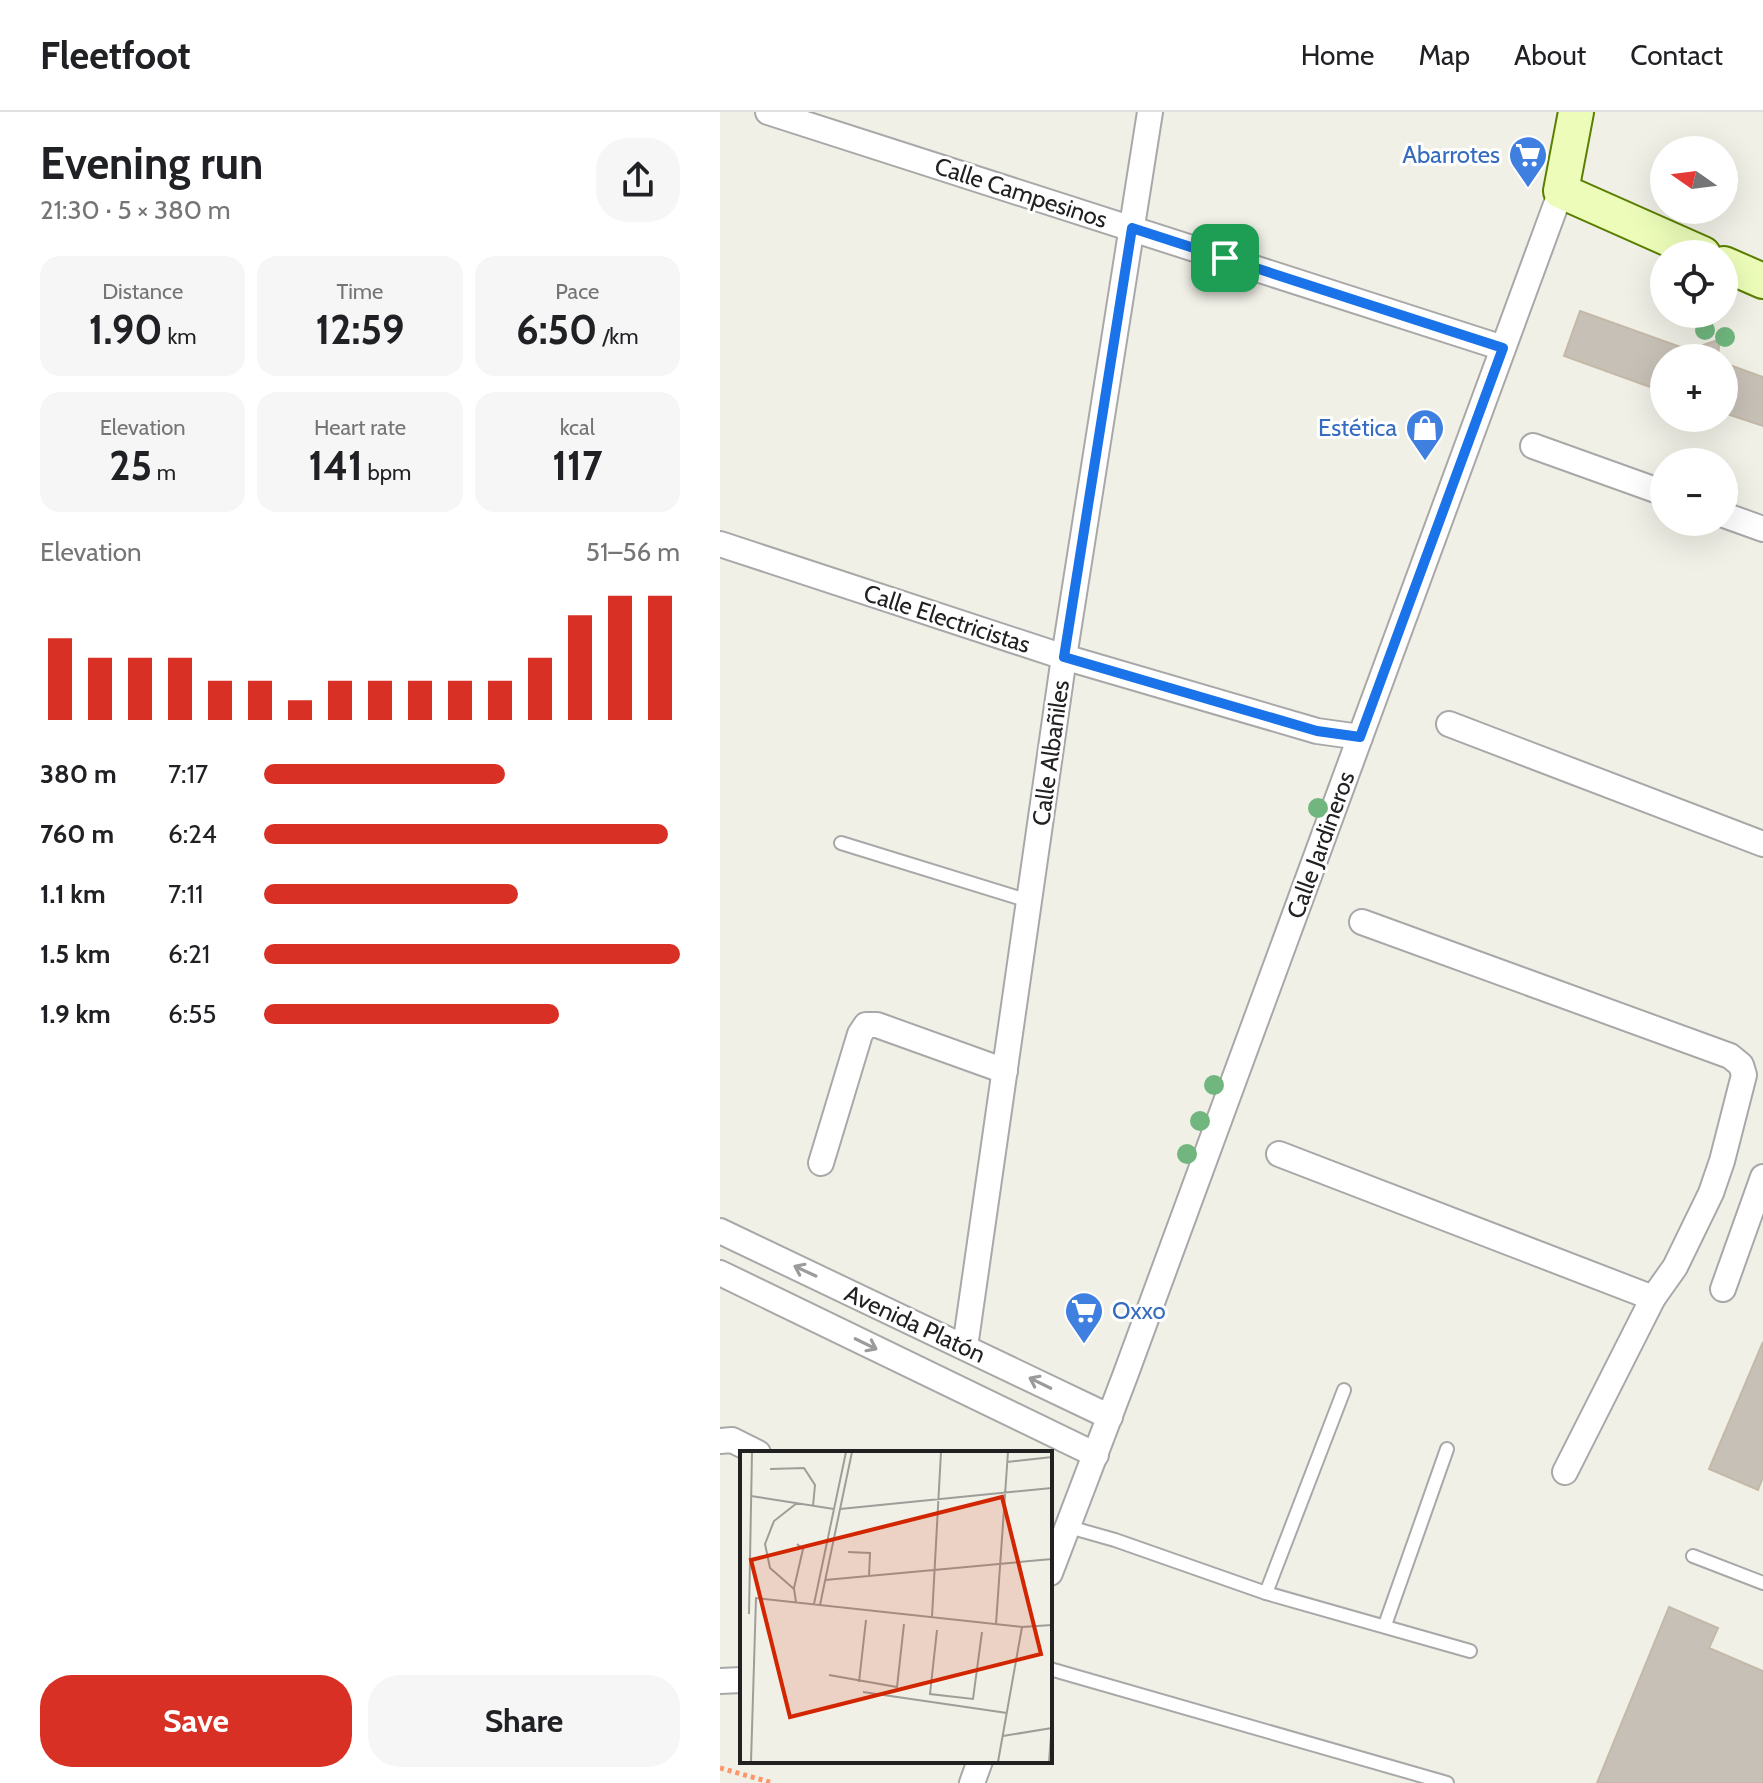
<!DOCTYPE html>
<html lang="en">
<head>
<meta charset="utf-8">
<style>
	:root { --surface:#fff; --page:#f6f6f6; --text:#202124; --muted:#757577; --line:#e0e0e0; --accent:#d93025 }
	body { margin:0; font-family:Cabin,sans-serif; background:var(--page); color:var(--text); height:100vh; display:flex; flex-direction:column; font-size:30px; white-space:nowrap }
	* { box-sizing:border-box; margin:0 }
	p { font-size:26px; color:var(--muted) }
	.icon { flex:none; width:44px; height:44px; fill:none; stroke:currentColor; stroke-width:2; stroke-linecap:round; stroke-linejoin:round }
	.map { position:relative; flex:1; overflow:hidden }
	.drawer { display:flex; flex-direction:column; background:var(--surface); width:720px }
	.drawer>* { flex:none }
	.needle { width:52px; rotate:284deg }
	.fabs { position:absolute; left:930px; top:24px; display:grid; gap:16px }
	.fabs a { display:grid; place-items:center; width:88px; height:88px; border-radius:50%; background:var(--surface); box-shadow:0 8px 32px #0002; font-size:40px }
	.pin { position:absolute; display:grid; place-items:center; width:68px; height:68px; color:#fff; margin:-34px; border-radius:16px; box-shadow:0 4px 12px #0006 }
	.round { display:grid; place-items:center; flex:none; width:84px; height:84px; border-radius:32px; background:var(--page) }
	.summary { display:flex; align-items:center; justify-content:space-between; height:136px; padding:0 40px }
	h1 { font-size:44px; font-weight:700; line-height:60px }
	.stats { display:grid; grid-template-columns:repeat(3,1fr); gap:12px; height:136px; padding:8px 40px }
	.stats div { display:grid; align-content:center; border-radius:20px; background:var(--page); text-align:center }
	.stats b { font-size:40px; font-weight:700 }
	.stats small { font-size:22px; font-weight:400 }
	.stats p { font-size:22px }
	.chart { height:224px; padding:16px 40px }
	.chart p { display:flex; justify-content:space-between }
	.chart svg { width:100%; height:144px; margin-top:8px; stroke:var(--accent); stroke-width:6 }
	.button { display:flex; gap:16px; margin-top:auto; padding:16px 40px }
	.button a { flex:1; height:92px; border-radius:32px; background:var(--accent); color:#fff; font-size:32px; font-weight:700; line-height:92px; text-align:center }
	.button a+a { background:var(--page); color:var(--text) }
	ul { padding:0 40px; list-style:none; font-size:26px }
	li { display:grid; grid-template-columns:128px 96px 1fr; align-items:center; height:60px }
	li i { height:20px; border-radius:10px; background:var(--accent) }
	header { display:flex; align-items:center; gap:48px; box-sizing:border-box; height:112px; padding:0 40px; background:var(--surface); border-bottom:2px solid var(--line) }
	header strong { font-size:38px }
	nav { display:flex; gap:44px; margin-inline-start:auto; font-size:28px }
	main { display:flex; flex:1; min-height:0 }
	.map>svg:first-child { display:block }
</style>
</head>
<body>
<header>
<strong>Fleetfoot</strong>
<nav><a>Home</a><a>Map</a><a>About</a><a>Contact</a></nav>
</header>
<main>
<section class="drawer">
<div class="summary"><div><h1>Evening run</h1><p>21:30 · 5 × 380 m</p></div><a class="round"><svg class="icon" aria-label="share" viewBox="0 0 24 24"><path d="M12 15V3M7 8l5-5 5 5M5 13v7h14v-7"/></svg></a></div>
<div class="stats">
<div><p>Distance</p><b>1.90<small> km</small></b></div>
<div><p>Time</p><b>12:59</b></div>
<div><p>Pace</p><b>6:50<small> /km</small></b></div>
</div>
<div class="stats">
<div><p>Elevation</p><b>25<small> m</small></b></div>
<div><p>Heart rate</p><b>141<small> bpm</small></b></div>
<div><p>kcal</p><b>117</b></div>
</div>
<div class="chart"><p><span>Elevation</span>51–56 m</p>
<svg viewBox="0 0 160 44" preserveAspectRatio="none"><path d="M5 44V19M15 44V25M25 44V25M35 44V25M45 44V32M55 44V32M65 44V38M75 44V32M85 44V32M95 44V32M105 44V32M115 44V32M125 44V25M135 44V12M145 44V6M155 44V6"/></svg>
</div>
<ul>
<li><b>380 m</b>7:17<i style="width:58%"></i></li>
<li><b>760 m</b>6:24<i style="width:97%"></i></li>
<li><b>1.1 km</b>7:11<i style="width:61%"></i></li>
<li><b>1.5 km</b>6:21<i style="width:100%"></i></li>
<li><b>1.9 km</b>6:55<i style="width:71%"></i></li>
</ul>
<div class="button"><a>Save</a><a>Share</a></div>
</section>
<div class="map">
<svg width="1043" height="1671" viewBox="0 0 1043 1671">
	<rect width="100%" height="100%" fill="#f1f0e7"/>
	<g fill="#c7c0b6" stroke="#c4b9a8" stroke-width="2">
		<polygon points="860,199 980,242 983,233 995,229 999,234 998,246 944,246 944,280 844,244"/>
		<polygon points="1004,251 1043,265 1043,314 1004,301"/>
		<polygon points="1043,1230 1043,1365 1038,1378 989,1357"/>
		<polygon points="949,1495 998,1516 989,1536 1043,1559 1043,1671 877,1671"/>
	</g>
	<g fill="none" stroke-linecap="round" stroke-linejoin="round">
		<g stroke="#a8a8a8" stroke-width="16">
			<g id="lane">
				<polyline points="121,731 309,789"/>
				<polyline points="349,1415 395,1428 546,1481 750,1539"/>
				<polyline points="973,1444 1043,1471"/>
				<polyline points="546,1481 624,1278"/>
				<polyline points="665,1513 727,1337"/>
				<polyline points="330,1557 727,1671"/>
			</g>
		</g>
		<g stroke="#a8a8a8" stroke-width="28">
			<g id="street">
				<polyline points="48,0 783,236"/>
				<polyline points="813,334 944,381"/>
				<polyline points="1004,403 1043,417"/>
				<polyline points="0,432 344,545 597,619 640,625"/>
				<polyline points="729,612 1043,732"/>
				<polyline points="642,810 1010,944 1021,953 1024,963 1002,1049 991,1081 955,1155 933,1186 845,1360"/>
				<polyline points="559,1042 933,1186"/>
				<polyline points="101,1051 140,922 146,913 157,913 285,959"/>
				<polyline points="0,1119 390,1305"/>
				<polyline points="0,1161 376,1343"/>
				<polyline points="1003,1177 1043,1065"/>
				<polyline points="245,1235 344,545 430,0"/>
				<polyline points="0,1329 12,1328 38,1341"/>
				<polyline points="330,1461 405,1264 841,79"/>
				<polyline points="0,1569 22,1568"/>
				<polyline points="252,1671 260,1649"/>
			</g>
		</g>
		<g stroke="#5a7f00" stroke-width="38">
			<g id="secondary">
				<polyline points="856,0 841,79 983,142"/>
				<polyline points="1004,152 1043,169"/>
			</g>
		</g>
		<polyline stroke="#ff956a" stroke-width="5" stroke-dasharray="4 4" stroke-linecap="butt" points="0,1656 53,1671"/>
		<use href="#lane" stroke="#fff" stroke-width="12"/>
		<use href="#street" stroke="#fff" stroke-width="24"/>
		<use href="#secondary" stroke="#edfdb9" stroke-width="34"/>
	</g>
	<g fill="#70b67e">
		<circle cx="985" cy="218" r="10"/>
		<circle cx="1005" cy="225" r="10"/>
		<circle cx="598" cy="696" r="10"/>
		<circle cx="494" cy="973" r="10"/>
		<circle cx="480" cy="1009" r="10"/>
		<circle cx="467" cy="1042" r="10"/>
	</g>
	<defs><path id="oneway-shaft" d="M-6 0H5M1.5-3L5.5 0L1.5 3" fill="none" stroke-width="1.6" stroke-linecap="round" stroke-linejoin="round" transform="scale(2)"/></defs>
	<g stroke="#9b9b9b">
		<use href="#oneway-shaft" transform="translate(85 1159) rotate(-155)"/>
		<use href="#oneway-shaft" transform="translate(146 1232) rotate(26)"/>
		<use href="#oneway-shaft" transform="translate(320 1271) rotate(-154)"/>
	</g>
	<g fill="none" stroke-linecap="round" stroke-linejoin="round">
		<g stroke="#fff" stroke-width="16">
			<polygon id="route" points="412,116 783,236 640,625 597,619 344,545"/>
		</g>
		<use href="#route" stroke="#1a73e8" stroke-width="10"/>
	</g>
	<defs>
		<g id="supermarket-pin" transform="scale(2)"><path d="M0 17L-7.5 6A9.5 9.5 0 1 1 7.5 6Z" fill="#3f7fe0" stroke="#fff"/><path d="M-6-5.5h2.5l.6 2H6L4.5 2H-2.5L-4.4-4H-6ZM-1.5 3.2a1.3 1.3 0 1 0 .1 0ZM3 3.2a1.3 1.3 0 1 0 .1 0Z" fill="#fff"/></g>
		<g id="shop-pin" transform="scale(2)"><path d="M0 17L-7.5 6A9.5 9.5 0 1 1 7.5 6Z" fill="#3f7fe0" stroke="#fff"/><path d="M-5-2.5h2.3a2.7 3.5 0 0 1 5.4 0H5L5.5 6h-11ZM-1.5-2.5h3a1.5 2.3 0 0 0-3 0Z" fill="#fff"/></g>
	</defs>
	<g fill-rule="evenodd">
		<use href="#supermarket-pin" x="808" y="43"/>
		<use href="#shop-pin" x="705" y="316"/>
		<use href="#supermarket-pin" x="364" y="1199"/>
	</g>
	<g text-anchor="middle" stroke-width="6" stroke-linejoin="round" paint-order="stroke">
		<g font-size="24" fill="#366cbe" stroke="#fff" text-anchor="end">
			<text x="780" y="51">Abarrotes</text>
			<text x="677" y="324">Estética</text>
			<text x="392" y="1207" text-anchor="start">Oxxo</text>
		</g>
		<g font-size="24" fill="#212121" stroke="#fff">
			<text transform="translate(301 81) rotate(18)" y="8">Calle Campesinos</text>
			<text transform="translate(227 507) rotate(18)" y="8">Calle Electricistas</text>
			<text transform="translate(331 641) rotate(-82)" y="8">Calle Albañiles</text>
			<text transform="translate(601 733) rotate(-70)" y="8">Calle Jardineros</text>
			<text transform="translate(195 1212) rotate(25)" y="8">Avenida Platón</text>
		</g>
	</g>
	<g transform="translate(20 1339)">
		<rect width="312" height="312" fill="#f1f0e7"/>
		<path fill="none" stroke="#9e9d98" stroke-width="2" d="M93,1H136M267,11L312,6M30,18L64,17L75,34L73,55M11,45L94,58M100,58L312,37M108,101L130,102L129,125M85,129L312,108M54,137L63,98L57,93M56,151L54,138L30,117L25,93L34,70L57,52M74,153L106,1M80,154L112,1M9,163L12,1M192,166L201,1M256,173L268,1M197,179L190,243L233,248L242,181M89,224L157,236L164,173M119,231L126,169M123,241L267,262M263,285L312,277M11,311L16,147L282,176L312,174M258,311L282,176M309,311L312,272"/>
		<path fill="#d12600" fill-opacity="0.15" stroke="#d12600" stroke-width="4" d="M262,46L301,203L50,266L11,109Z"/>
		<rect width="312" height="312" fill="none" stroke="#212121" stroke-width="4"/>
	</g>
</svg>
<div class="fabs">
<a><svg class="needle" viewBox="-14 -14 28 28"><path d="M0-13l5 13h-10z" fill="#e53935"/><path d="M0 13l5-13h-10z" fill="#757577"/></svg></a>
<a><svg class="icon" aria-label="locate" viewBox="0 0 24 24"><circle cx="12" cy="12" r="6"/><path d="M12 2v4M12 18v4M2 12h4M18 12h4"/></svg></a>
<a>+</a>
<a>−</a>
</div>
<div class="pin" style="left:505px;top:146px;background:#1e9e55"><svg class="icon" aria-label="arrive" viewBox="0 0 24 24"><path d="M6 21V4h12l-3 4 3 4H6"/></svg></div>
</div>
</main>
</body>
</html>
